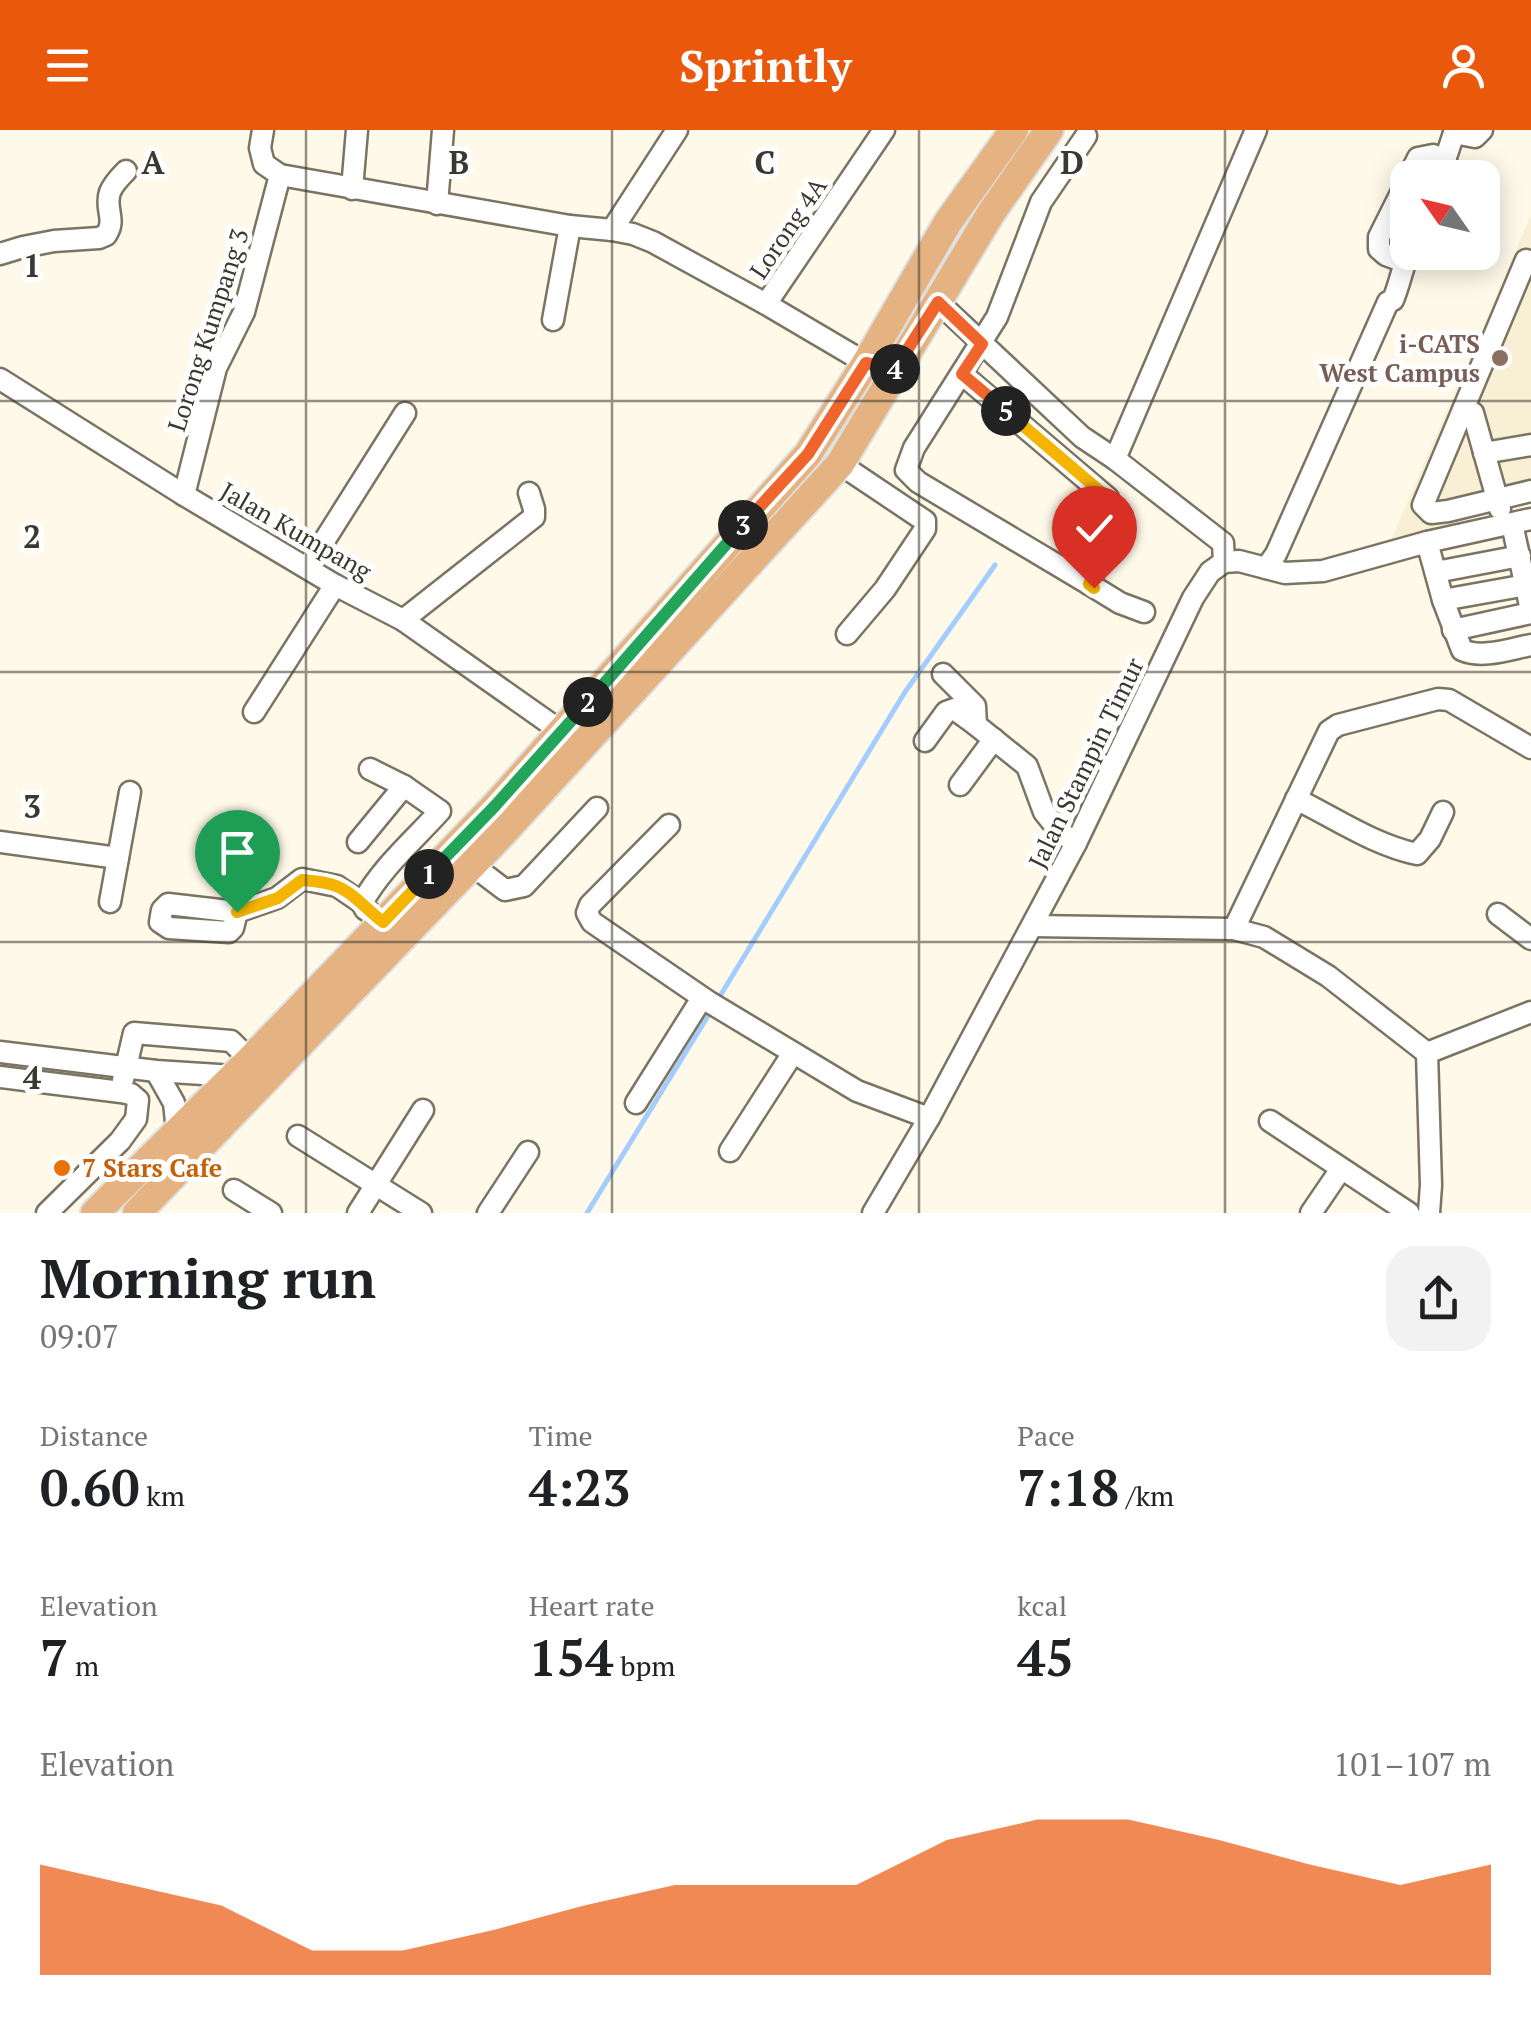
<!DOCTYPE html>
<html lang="en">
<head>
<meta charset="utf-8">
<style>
	:root { --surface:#fff; --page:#f2f2f2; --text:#202124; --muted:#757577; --accent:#ea580c }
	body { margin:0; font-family:"PT Serif",serif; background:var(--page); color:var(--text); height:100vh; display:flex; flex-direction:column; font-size:38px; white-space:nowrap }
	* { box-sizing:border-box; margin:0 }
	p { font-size:32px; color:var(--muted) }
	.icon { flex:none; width:55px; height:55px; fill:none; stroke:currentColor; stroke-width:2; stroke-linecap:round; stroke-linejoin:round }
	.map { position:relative; height:1083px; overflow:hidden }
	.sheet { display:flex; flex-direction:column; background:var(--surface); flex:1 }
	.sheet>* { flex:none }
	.needle { width:65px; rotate:304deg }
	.fabs { position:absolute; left:1390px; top:30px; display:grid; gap:20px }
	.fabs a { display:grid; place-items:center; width:110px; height:110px; border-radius:20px; background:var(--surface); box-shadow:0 5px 25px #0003; font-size:50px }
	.pin { position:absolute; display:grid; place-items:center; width:85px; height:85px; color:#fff; margin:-102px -42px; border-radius:50% 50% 50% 0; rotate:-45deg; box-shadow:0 0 10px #0007 }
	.pin .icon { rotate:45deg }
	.km { position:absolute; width:50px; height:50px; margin:-25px; border-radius:50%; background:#222; color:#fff; font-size:28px; line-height:50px; text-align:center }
	.round { display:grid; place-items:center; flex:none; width:105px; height:105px; border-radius:30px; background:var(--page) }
	.head { display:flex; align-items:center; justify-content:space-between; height:170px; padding:0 40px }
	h1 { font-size:55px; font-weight:600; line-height:75px }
	.metrics { display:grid; grid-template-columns:repeat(3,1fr); gap:15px; height:170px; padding:10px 40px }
	.metrics div { display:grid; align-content:center }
	.metrics b { font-size:50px; font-weight:600 }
	.metrics small { font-size:28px; font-weight:400 }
	.metrics p { font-size:28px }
	.chart { height:280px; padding:20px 40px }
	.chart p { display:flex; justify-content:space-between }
	.chart svg { width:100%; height:180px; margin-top:10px; fill:var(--accent); opacity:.7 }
	header { display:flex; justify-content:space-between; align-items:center; height:130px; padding:0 40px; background:var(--accent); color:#fff; font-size:45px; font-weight:600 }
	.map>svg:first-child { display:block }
</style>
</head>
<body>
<header><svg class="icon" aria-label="menu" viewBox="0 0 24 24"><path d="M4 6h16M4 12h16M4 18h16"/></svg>Sprintly<svg class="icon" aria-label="person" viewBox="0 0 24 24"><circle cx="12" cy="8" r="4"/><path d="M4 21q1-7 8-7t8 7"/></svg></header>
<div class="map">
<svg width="1531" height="1083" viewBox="0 0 1531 1083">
	<rect width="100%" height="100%" fill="#fef9e9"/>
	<polygon fill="#f9efd4" points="1531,85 1531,371 1391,410"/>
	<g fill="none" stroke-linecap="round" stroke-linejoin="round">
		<g stroke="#a4cdfe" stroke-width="5">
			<polyline points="717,871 905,562 995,435"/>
			<polyline points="587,1083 711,881"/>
		</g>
		<g stroke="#7b7463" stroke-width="25">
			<g id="minor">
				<polyline points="263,0 260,18 264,34 280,45 570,96 612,100 633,104 653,112 766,174 866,233 895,240"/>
				<polyline points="1454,3 1475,7 1482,0"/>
				<polyline points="1086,6 1041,72 997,187 914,318 906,340 918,352 1089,454"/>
				<polyline points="1408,48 1418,28 1433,25 1446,31"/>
				<polyline points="1439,48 1455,0"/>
				<polyline points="352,59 357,0"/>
				<polyline points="437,74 443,0"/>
				<polyline points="612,100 677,0"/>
				<path d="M0,124L23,117L54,111L99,108L106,105C117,89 104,79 110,62C113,54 120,47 126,41"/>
				<polyline points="1526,130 1423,375 1431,383 1448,381 1531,361"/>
				<polyline points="1405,132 1386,125 1379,119 1379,107 1408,49"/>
				<polyline points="938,172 1082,307 1115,329 1223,413 1224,432"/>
				<polyline points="766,174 884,0"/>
				<polyline points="553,190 570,96"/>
				<polyline points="962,244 1108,368 1113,395 1089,454 1120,473 1144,482"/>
				<polyline points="0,249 184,365 335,455 403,490 562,602"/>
				<polyline points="1463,280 1473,283 1500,379"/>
				<polyline points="1484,323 1531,315"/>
				<polyline points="1115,329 1256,0"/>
				<polyline points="840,334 925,391 925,399 885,459 847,504"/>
				<polyline points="184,365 216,238 244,182 280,45"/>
				<polyline points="1512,394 1531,480"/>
				<path d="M1427,412L1443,470L1462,520C1482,529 1510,519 1531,515"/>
				<polyline points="307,438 405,283"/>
				<path d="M1266,438L1276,424L1388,172L1393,170C1400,153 1402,139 1409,122"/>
				<polyline points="1436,442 1520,426"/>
				<polyline points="1443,470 1526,455"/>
				<polyline points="403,490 534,387 534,379 529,363"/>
				<polyline points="1453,500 1531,483"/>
				<polyline points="943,544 975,576 976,595 1027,636 1044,682 1060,702 1076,713"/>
				<polyline points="254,582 335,455"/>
				<polyline points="925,611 946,582 954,579 976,595"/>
				<path d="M370,639L404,656L440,681C413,711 382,737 362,773L365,779L383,792"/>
				<polyline points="960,655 994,609"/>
				<path d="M1296,669C1335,688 1374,715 1417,724L1430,709L1443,682"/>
				<polyline points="669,695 590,775 587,783 592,792 709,872 857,961 929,988"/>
				<polyline points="0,712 118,728"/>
				<polyline points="358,712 404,656"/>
				<polyline points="472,735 505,760 524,756 597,678"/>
				<polyline points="110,772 130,662"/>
				<polyline points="237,782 233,798 229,802 169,798 160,792 162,780 168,774 237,782 277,768 302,749 337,756 362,773"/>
				<polyline points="1498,784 1531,809"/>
				<polyline points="1033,796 1234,799 1264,807 1328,846 1427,923"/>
				<polyline points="1234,799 1329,601 1338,595 1438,569 1449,570 1531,618"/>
				<polyline points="0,922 156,941 234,946"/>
				<polyline points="1427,923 1431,1055 1429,1083"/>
				<polyline points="1427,923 1531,882"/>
				<polyline points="156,941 174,973 177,1001"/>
				<polyline points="0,947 121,962 131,964 138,970 136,989 120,1011 47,1083"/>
				<polyline points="123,950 134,903 231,911 250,930"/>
				<polyline points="636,973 702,868"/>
				<polyline points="1270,991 1409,1083"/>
				<polyline points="298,1006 421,1083"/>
				<polyline points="730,1021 793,923"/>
				<polyline points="234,1060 271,1083"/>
				<polyline points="358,1083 423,980"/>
				<polyline points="488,1083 528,1022"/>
				<polyline points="873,1083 929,988 1076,713 1193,468 1210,442 1224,432 1239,431 1285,443 1323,441 1427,412 1531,389"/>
				<polyline points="1311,1083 1341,1039"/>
			</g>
		</g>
		<g stroke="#dfdfde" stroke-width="32">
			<g id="major">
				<polyline points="95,1083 250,930 494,677 808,324 866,233 948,92 1014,0"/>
				<polyline points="137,1083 500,706 840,334 991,83 1049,0"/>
			</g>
		</g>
		<use href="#minor" stroke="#fff" stroke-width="20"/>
		<use href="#major" stroke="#e4b381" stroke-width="28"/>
	</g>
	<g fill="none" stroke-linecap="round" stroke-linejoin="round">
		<g stroke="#fff" stroke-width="20">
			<path id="split-1" d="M237,782L278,768L302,750C312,751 326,752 336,756C354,763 368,781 383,792L429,744"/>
		</g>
		<g stroke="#fff" stroke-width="20">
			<polyline id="split-2" points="429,744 494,677 588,572"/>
		</g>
		<g stroke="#fff" stroke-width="20">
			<polyline id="split-3" points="588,572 743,395"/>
		</g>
		<g stroke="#fff" stroke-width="20">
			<polyline id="split-4" points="743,395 808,324 866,233 895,239"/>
		</g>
		<g stroke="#fff" stroke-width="20">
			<polyline id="split-5" points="895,239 938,172 982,214 962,244 1006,281"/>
		</g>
		<g stroke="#fff" stroke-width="20">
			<polyline id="split-6" points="1006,281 1108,368 1113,395 1089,454 1094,458"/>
		</g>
		<use href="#split-1" stroke="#f5b400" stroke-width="12"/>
		<use href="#split-2" stroke="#22a559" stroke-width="12"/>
		<use href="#split-3" stroke="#22a559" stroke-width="12"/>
		<use href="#split-4" stroke="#f0652b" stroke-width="12"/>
		<use href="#split-5" stroke="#f0652b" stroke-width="12"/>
		<use href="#split-6" stroke="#f5b400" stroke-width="12"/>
	</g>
	<path fill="none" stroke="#3a3830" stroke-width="2.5" stroke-opacity="0.55" d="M306,0V1083M612,0V1083M919,0V1083M1225,0V1083M0,271H1531M0,542H1531M0,812H1531"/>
	<circle fill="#8d6e63" stroke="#fff" stroke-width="4" cx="1500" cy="228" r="10"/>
	<circle fill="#e8710a" stroke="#fff" stroke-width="4" cx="62" cy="1038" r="10"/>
	<g text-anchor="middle" stroke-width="10" stroke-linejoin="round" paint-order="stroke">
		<g font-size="25" fill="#3a3830" stroke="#fff">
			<text transform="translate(788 98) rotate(-56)" y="9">Lorong 4A</text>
			<text transform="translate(208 200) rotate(-72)" y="9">Lorong Kumpang 3</text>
			<text transform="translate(296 401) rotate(30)" y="9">Jalan Kumpang</text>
			<text transform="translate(1086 633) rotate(-64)" y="9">Jalan Stampin Timur</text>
		</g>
		<g font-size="25" font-weight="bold" fill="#785e54" stroke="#fff" text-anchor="end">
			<text x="1480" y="223">i-CATS<tspan x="1480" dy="29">West Campus</tspan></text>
		</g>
		<g font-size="25" font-weight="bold" fill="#c56008" stroke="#fff" text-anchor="start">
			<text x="82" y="1047">7 Stars Cafe</text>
		</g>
	</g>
	<g font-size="32" text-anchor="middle" font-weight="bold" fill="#3a3830" stroke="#fff" stroke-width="10" stroke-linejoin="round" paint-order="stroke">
		<text x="153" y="44">A</text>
		<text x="459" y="44">B</text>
		<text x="765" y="44">C</text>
		<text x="1072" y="44">D</text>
		<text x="32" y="147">1</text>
		<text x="32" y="418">2</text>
		<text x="32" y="688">3</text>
		<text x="32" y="959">4</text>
	</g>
</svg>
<div class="fabs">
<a><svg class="needle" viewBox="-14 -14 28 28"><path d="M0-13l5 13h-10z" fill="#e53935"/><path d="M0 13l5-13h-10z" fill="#757577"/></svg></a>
</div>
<div class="pin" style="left:237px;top:782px;background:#1e9e55"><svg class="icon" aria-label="arrive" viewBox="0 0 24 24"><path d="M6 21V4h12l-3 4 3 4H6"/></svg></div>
<div class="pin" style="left:1094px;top:458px;background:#d93025"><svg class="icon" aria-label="check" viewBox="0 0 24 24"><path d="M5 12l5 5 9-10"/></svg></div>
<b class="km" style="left:429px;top:744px">1</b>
<b class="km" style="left:588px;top:572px">2</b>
<b class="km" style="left:743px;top:395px">3</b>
<b class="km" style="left:895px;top:239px">4</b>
<b class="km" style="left:1006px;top:281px">5</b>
</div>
<section class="sheet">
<div class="head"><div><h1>Morning run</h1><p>09:07</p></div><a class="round"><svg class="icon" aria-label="share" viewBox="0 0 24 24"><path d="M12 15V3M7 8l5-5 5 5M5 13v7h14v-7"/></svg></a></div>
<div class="metrics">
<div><p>Distance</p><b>0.60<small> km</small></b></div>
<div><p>Time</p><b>4:23</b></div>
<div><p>Pace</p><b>7:18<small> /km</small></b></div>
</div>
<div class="metrics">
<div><p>Elevation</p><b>7<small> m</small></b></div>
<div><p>Heart rate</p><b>154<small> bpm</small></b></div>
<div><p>kcal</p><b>45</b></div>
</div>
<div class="chart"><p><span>Elevation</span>101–107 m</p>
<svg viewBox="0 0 160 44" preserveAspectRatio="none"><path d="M0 44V17L10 22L20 27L30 38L40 38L50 33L60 27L70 22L80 22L90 22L100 11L110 6L120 6L130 11L140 17L150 22L160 17V44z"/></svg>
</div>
</section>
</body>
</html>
